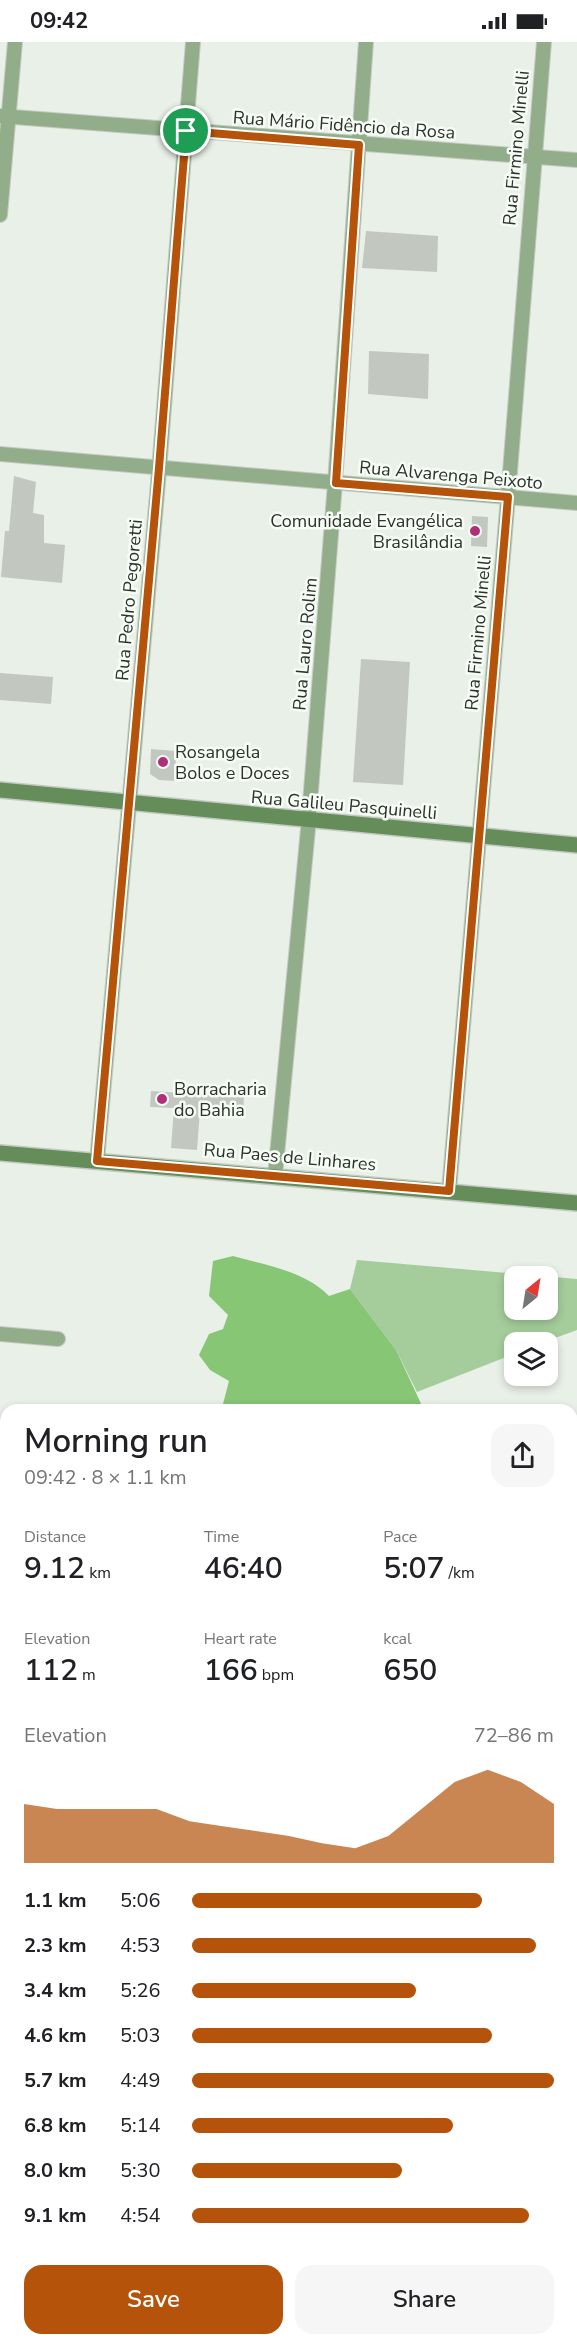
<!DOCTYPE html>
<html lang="en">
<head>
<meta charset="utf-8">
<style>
	:root { --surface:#fff; --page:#f6f6f6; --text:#202124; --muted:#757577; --accent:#b45309 }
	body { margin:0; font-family:"Nunito Sans",sans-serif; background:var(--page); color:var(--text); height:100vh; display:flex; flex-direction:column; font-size:22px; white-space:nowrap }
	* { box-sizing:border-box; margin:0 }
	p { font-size:20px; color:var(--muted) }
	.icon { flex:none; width:33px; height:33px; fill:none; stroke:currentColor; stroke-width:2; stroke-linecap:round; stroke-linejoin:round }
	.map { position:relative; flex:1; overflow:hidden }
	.panel { position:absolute; left:0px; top:1362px; width:578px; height:942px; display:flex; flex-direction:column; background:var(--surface); border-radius:18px 18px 0 0; box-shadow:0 3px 9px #0003 }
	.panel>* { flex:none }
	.needle { width:39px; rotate:30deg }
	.tools { position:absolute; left:504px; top:1224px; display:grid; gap:12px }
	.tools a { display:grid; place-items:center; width:54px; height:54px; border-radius:12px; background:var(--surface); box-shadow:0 3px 9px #0003; font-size:30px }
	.pin { position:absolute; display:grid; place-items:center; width:51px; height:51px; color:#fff; margin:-26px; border:3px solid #fff; border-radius:50%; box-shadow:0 2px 6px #0007 }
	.round { display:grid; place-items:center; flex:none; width:63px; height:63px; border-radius:18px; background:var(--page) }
	.summary { display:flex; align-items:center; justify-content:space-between; height:102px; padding:0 24px }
	h1 { font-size:33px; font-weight:600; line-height:45px }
	.stats { display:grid; grid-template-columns:repeat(3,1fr); gap:9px; height:102px; padding:6px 24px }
	.stats div { display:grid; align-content:center }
	.stats b { font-size:30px; font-weight:600 }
	.stats small { font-size:16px; font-weight:400 }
	.stats p { font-size:16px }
	.chart { height:168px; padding:12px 24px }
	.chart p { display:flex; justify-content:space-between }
	.chart svg { width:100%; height:108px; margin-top:6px; fill:var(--accent); opacity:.7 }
	.primary-button { display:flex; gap:12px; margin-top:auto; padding:12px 24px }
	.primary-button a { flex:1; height:69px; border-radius:18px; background:var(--accent); color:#fff; font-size:24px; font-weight:600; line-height:69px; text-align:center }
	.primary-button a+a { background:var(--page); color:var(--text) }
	ul { padding:0 24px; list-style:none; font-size:20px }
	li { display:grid; grid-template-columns:96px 72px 1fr; align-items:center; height:45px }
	li i { height:15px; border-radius:8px; background:var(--accent) }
	.status { display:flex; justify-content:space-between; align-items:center; height:42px; padding:0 30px; background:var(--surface); direction:ltr }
	.status svg { height:16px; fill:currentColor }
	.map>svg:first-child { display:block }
</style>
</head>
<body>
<div class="status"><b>09:42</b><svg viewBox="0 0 49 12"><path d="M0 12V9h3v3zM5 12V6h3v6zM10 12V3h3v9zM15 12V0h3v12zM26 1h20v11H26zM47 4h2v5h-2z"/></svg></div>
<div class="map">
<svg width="577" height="2304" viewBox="0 0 577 2304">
	<rect width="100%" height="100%" fill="#e9f0e7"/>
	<g fill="#a5cc9b" fill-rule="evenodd">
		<path d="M357,1218L577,1237V1288L544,1300H514V1312L417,1350L396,1308L350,1247ZM514,1234H548V1268H514Z"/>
		<polygon points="0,1383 6,1383 6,1583 0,1581"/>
		<rect x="0" y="1616" width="6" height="41"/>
	</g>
	<g fill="#86c675">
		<path d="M233,1214C265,1223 305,1229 329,1254L350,1247L396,1308L424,1368H230L223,1362L229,1339L210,1328L199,1313L209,1292L223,1287L228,1273L209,1254L213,1219Z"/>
		<polygon points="572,1711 577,1716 577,2108 572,2109"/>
	</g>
	<g fill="#c2c8c0">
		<polygon points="366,189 438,194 437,230 362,226"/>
		<polygon points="369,309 429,312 428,357 368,352"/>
		<polygon points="14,434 36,440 33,471 44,473 44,501 65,503 62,541 1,535 5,489 9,489"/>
		<polygon points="472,474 488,475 487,505 471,504"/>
		<polygon points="361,617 410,620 403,743 353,740"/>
		<polygon points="0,631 53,635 51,662 0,658"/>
		<polygon points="151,707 176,709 175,739 159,738 150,732"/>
		<polygon points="151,1049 244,1055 243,1070 200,1067 197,1108 171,1106 174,1066 150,1065"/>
	</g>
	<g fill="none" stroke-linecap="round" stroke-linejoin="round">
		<g stroke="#c4cac2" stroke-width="10">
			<g id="lane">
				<polyline points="372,2304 373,2298"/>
				<polyline points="419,2304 420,2298"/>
			</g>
		</g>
		<g stroke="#c4cac2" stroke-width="16">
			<g id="street">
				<polyline points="0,74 577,118"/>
				<polyline points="0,173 15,0"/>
				<polyline points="0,412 577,461"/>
				<polyline points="97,1119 158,441 193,0"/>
				<polyline points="275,1134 308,787 335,441 366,0"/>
				<polyline points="449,1149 508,455 544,0"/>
				<polyline points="0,1292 58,1297"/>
				<polyline points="0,1599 6,1600"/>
				<polyline points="572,1629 577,1628"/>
				<polyline points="0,1949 6,1949"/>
				<polyline points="0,2117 6,2117"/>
				<polyline points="572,2125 577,2125"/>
				<polyline points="90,2298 92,2304"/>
			</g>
		</g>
		<g stroke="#c4cac2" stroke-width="18">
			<g id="secondary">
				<polyline points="0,748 577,803"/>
				<polyline points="0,1111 577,1161"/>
			</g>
		</g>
		<use href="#lane" stroke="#91ad8a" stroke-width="7"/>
		<use href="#street" stroke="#91ad8a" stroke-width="14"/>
		<use href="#secondary" stroke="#648d59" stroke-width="15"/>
	</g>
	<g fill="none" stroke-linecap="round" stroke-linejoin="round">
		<g stroke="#fff" stroke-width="12">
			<polygon id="route" points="186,89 359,103 336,441 508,455 449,1149 97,1119 159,426"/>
		</g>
		<use href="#route" stroke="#b45309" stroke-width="8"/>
	</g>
	<g fill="#b02f7a" stroke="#f6fdf5" stroke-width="2">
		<circle cx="475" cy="489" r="6"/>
		<circle cx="163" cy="720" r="6"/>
		<circle cx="162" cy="1057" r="6"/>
	</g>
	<g text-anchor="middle" stroke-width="5" stroke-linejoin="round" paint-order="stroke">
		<g font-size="18" fill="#2f312e" stroke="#f6fdf5">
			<text transform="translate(344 83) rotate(4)" y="6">Rua Mário Fidêncio da Rosa</text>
			<text transform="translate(516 106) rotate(-85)" y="6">Rua Firmino Minelli</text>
			<text transform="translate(451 433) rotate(5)" y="6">Rua Alvarenga Peixoto</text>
			<text transform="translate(129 558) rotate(-85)" y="6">Rua Pedro Pegoretti</text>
			<text transform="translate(478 591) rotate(-85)" y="6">Rua Firmino Minelli</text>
			<text transform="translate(305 602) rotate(-85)" y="6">Rua Lauro Rolim</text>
			<text transform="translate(344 763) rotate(5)" y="6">Rua Galileu Pasquinelli</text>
			<text transform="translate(290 1115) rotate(5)" y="6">Rua Paes de Linhares</text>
		</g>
		<g font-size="18" fill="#2f312e" stroke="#f6fdf5" text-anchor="start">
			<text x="463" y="485" text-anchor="end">Comunidade Evangélica<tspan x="463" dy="21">Brasilândia</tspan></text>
			<text x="175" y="716">Rosangela<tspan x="175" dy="21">Bolos e Doces</tspan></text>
			<text x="174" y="1053">Borracharia<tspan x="174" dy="21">do Bahia</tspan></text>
		</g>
	</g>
</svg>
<div class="tools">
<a><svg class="needle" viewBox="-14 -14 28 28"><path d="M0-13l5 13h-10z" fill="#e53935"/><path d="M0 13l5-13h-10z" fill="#757577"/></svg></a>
<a><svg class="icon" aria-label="layers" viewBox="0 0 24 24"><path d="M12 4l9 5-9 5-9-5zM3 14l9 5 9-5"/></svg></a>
</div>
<div class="pin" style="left:186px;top:89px;background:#1e9e55"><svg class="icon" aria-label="arrive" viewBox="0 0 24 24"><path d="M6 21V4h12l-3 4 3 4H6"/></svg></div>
<section class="panel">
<div class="summary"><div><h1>Morning run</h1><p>09:42 · 8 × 1.1 km</p></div><a class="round"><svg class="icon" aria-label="share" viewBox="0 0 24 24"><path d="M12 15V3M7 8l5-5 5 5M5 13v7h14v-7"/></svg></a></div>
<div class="stats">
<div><p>Distance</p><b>9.12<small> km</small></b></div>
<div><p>Time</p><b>46:40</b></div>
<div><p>Pace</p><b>5:07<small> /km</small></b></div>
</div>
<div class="stats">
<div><p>Elevation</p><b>112<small> m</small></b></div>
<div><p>Heart rate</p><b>166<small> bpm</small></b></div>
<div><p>kcal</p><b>650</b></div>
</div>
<div class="chart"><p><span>Elevation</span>72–86 m</p>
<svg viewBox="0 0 160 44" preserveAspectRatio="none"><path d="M0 44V20L10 22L20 22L30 22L40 22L50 27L60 29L70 31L80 33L90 36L100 38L110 33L120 22L130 11L140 6L150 11L160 20V44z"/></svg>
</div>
<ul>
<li><b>1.1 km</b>5:06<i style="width:80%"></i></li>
<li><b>2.3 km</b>4:53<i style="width:95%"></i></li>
<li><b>3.4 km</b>5:26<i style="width:62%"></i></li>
<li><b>4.6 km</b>5:03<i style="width:83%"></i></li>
<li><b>5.7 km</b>4:49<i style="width:100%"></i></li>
<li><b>6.8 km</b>5:14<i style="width:72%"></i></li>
<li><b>8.0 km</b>5:30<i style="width:58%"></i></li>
<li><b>9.1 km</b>4:54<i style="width:93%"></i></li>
</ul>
<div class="primary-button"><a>Save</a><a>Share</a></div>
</section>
</div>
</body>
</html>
